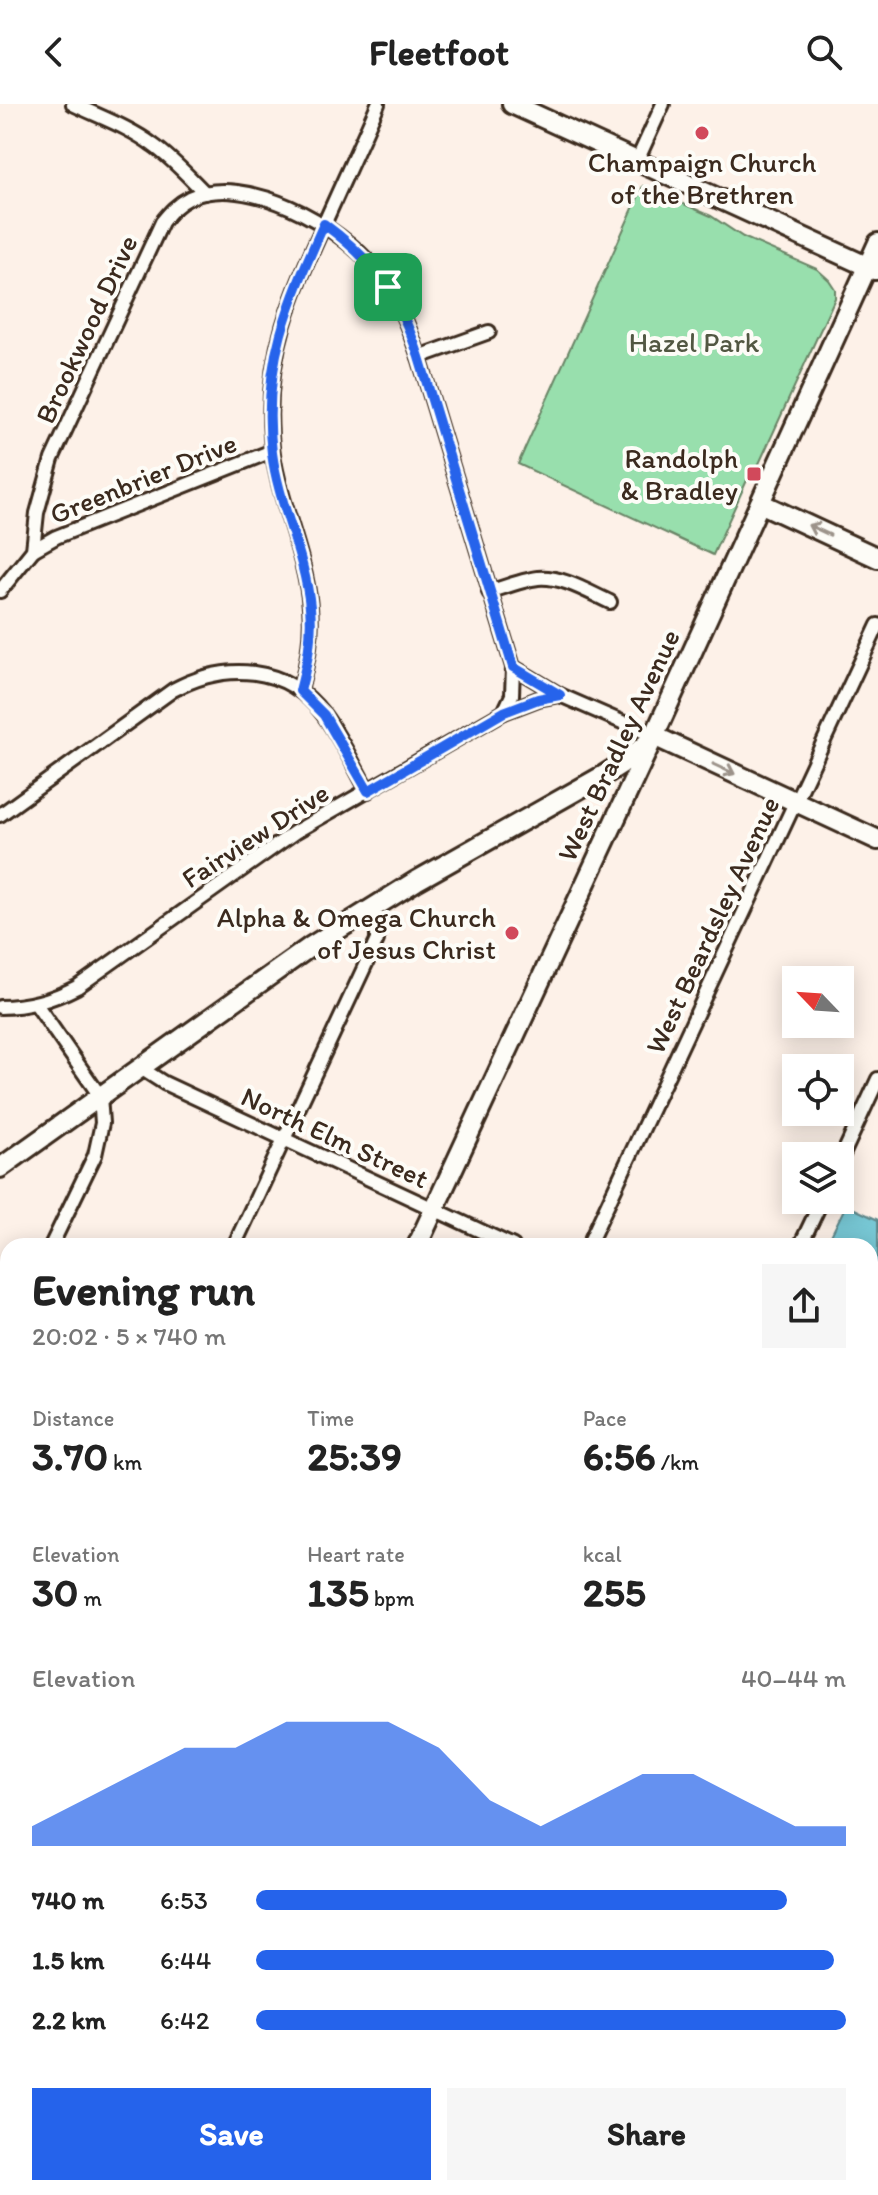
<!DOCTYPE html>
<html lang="en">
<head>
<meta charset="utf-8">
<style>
	:root { --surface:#fff; --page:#f6f6f6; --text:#222; --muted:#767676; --accent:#2563eb }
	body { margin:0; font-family:Itim,sans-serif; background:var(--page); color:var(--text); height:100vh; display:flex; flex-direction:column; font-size:30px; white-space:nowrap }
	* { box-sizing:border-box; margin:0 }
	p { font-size:26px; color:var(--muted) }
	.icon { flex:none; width:44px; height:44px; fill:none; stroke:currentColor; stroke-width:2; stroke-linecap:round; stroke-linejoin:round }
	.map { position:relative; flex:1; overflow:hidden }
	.drawer { position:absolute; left:0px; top:1134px; width:878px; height:958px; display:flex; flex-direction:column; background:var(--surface); border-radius:24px 24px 0 0; box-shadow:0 4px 20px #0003 }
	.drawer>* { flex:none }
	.needle { width:52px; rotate:295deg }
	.fabs { position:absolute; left:782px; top:862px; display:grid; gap:16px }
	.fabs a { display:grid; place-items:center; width:72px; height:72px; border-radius:0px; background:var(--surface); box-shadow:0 4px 20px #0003; font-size:40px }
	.pin { position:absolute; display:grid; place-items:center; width:68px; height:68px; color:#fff; margin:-34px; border-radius:16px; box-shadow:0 4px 12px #0006 }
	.round { display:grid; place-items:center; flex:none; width:84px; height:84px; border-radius:0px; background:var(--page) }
	.head { display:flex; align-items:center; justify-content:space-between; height:136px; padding:0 32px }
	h1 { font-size:44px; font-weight:700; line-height:60px }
	.metrics { display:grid; grid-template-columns:repeat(3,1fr); gap:12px; height:136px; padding:8px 32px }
	.metrics div { display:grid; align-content:center }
	.metrics b { font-size:40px; font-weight:700 }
	.metrics small { font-size:22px; font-weight:400 }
	.metrics p { font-size:22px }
	.chart { height:224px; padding:16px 32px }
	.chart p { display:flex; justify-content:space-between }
	.chart svg { width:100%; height:144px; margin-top:8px; fill:var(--accent); opacity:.7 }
	.action { display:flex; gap:16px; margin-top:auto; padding:16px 32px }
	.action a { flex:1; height:92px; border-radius:0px; background:var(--accent); color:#fff; font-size:32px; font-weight:700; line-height:92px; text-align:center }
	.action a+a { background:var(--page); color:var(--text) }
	ul { padding:0 32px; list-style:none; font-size:26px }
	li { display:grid; grid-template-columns:128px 96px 1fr; align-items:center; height:60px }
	li i { height:20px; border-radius:10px; background:var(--accent) }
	header { display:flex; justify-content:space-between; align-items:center; height:104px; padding:0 32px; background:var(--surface); font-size:36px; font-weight:700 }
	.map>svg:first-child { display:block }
</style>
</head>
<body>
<header><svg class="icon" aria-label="back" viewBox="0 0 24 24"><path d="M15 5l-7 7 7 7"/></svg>Fleetfoot<svg class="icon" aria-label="search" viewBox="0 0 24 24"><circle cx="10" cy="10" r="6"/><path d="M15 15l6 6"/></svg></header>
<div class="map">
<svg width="878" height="2091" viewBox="0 0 878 2091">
	<rect width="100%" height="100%" fill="#fdf1e8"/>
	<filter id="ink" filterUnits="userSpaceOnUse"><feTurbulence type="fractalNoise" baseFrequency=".0125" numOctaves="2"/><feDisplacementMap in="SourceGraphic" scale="16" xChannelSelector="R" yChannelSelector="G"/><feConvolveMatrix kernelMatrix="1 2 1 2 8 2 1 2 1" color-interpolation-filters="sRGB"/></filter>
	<g filter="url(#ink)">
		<g fill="#98dfad" stroke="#6a8466" stroke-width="2">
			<polygon points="643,82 711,112 743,133 817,165 829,176 835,185 835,194 752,375 748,374 713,451 518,360"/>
			<polygon points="870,1306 878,1310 878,1810 870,1806"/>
			<polygon points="383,2084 539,2084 554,2091 380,2091"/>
		</g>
		<polygon fill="#77c7d4" stroke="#5f888b" stroke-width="2" points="846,1101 878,1116 878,1237 870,1243 870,1142 826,1142"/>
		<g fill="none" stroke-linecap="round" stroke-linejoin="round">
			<g stroke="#3b2a1e" stroke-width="18">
				<g id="minor">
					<path d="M73,0C100,13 129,23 153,41C173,55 188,72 205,89"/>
					<polyline points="637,57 663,0"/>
					<polyline points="419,253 489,228"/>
					<polyline points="33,446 56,433 272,347"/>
					<path d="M0,487L33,446L37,409L52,355L162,118C170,108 177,100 189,94C246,68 339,121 375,165C397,192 408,221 419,253L513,563L560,591L654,632"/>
					<path d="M489,488C505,483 522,476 538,474C563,472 588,488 610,498"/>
					<path d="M300,587C307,560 313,532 310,503C305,445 275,391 271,332C265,249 293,189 326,116C343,78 361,39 378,0"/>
					<polyline points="504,608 538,595 560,591"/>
					<path d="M0,711L173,586C225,558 286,560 324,611C341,634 354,662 368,687"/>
					<polyline points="36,900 100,992 102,1019 95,1051 51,1142"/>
					<path d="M0,903C28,903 52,896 77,883L295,728L504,608L512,591L513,563"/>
					<polyline points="139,963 164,979 513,1142"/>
					<polyline points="840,1057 878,975"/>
					<polyline points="234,1142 377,836 377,817 370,804"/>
					<polyline points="588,1142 878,521"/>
					<polyline points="800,1142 822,1096"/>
					<polyline points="0,1250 8,1233"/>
					<polyline points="0,1421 8,1424"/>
					<polyline points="870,1819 878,1822"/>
					<polyline points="271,2091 275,2084"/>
					<polyline points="706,2091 709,2084"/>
					<polyline points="876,2091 878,2087"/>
				</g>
			</g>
			<g stroke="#3b2a1e" stroke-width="22">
				<polyline id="tertiary" points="0,1709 8,1713"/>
			</g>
			<g stroke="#3b2a1e" stroke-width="24">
				<g id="secondary">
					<polyline points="512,0 875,166"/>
					<polyline points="760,399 878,454"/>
					<polyline points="654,632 878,736"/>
					<polyline points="0,1064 310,843 416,777 604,671 623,659 646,640"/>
					<polyline points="417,1142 654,632 878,139"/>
					<polyline points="0,2043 8,2026"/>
				</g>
			</g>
			<use href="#minor" stroke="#fdfcf7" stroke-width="12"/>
			<use href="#tertiary" stroke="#fdfcf7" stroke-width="16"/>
			<use href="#secondary" stroke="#fdfcf7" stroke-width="18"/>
			<g stroke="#3b2a1e" stroke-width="7">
				<g id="rail">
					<polyline points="870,1271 878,1264"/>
					<polyline points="0,1999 8,1993"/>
				</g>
			</g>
			<use href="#rail" stroke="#fdfcf7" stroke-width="4" stroke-dasharray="12" stroke-linecap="butt"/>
		</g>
		<defs><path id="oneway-shaft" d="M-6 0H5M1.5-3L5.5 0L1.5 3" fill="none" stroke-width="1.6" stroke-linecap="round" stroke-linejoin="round" transform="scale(2)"/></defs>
		<g stroke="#9c938a">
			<use href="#oneway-shaft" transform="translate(819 426) rotate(-155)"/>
			<use href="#oneway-shaft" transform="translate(724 665) rotate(25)"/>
		</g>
	</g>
	<g fill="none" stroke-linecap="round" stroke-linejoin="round" filter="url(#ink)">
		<g stroke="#fff" stroke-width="16">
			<path id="route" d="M324,120C376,158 399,192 419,253L513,563L560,591L538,595L504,608L368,687L324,611L300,587C307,560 313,532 310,503C305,450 279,402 272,349C261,261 289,198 324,120Z"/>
		</g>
		<use href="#route" stroke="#2563eb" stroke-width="10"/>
	</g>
	<g fill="#d1495b" stroke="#fdfcf7" stroke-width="3">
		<circle cx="702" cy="29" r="8"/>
		<rect x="746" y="362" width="16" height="16" rx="4"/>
		<circle cx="512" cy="829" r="8"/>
	</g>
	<g text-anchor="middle" stroke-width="8" stroke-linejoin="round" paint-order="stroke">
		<g font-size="28" fill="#3b2a1e" stroke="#fdfcf7" text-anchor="end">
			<text x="702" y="68" text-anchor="middle">Champaign Church<tspan x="702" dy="32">of the Brethren</tspan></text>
			<text x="738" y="364">Randolph<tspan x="738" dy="32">&amp; Bradley</tspan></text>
			<text x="496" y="823">Alpha &amp; Omega Church<tspan x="496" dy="32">of Jesus Christ</tspan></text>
		</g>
		<g font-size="28" fill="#3b2a1e" stroke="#fdfcf7">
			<text transform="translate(86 225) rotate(-65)" y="10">Brookwood Drive</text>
			<text transform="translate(143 374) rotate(-22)" y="10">Greenbrier Drive</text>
			<text transform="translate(618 641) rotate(-65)" y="10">West Bradley Avenue</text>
			<text transform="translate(255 731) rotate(-33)" y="10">Fairview Drive</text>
			<text transform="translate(712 821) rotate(-65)" y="10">West Beardsley Avenue</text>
			<text transform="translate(335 1033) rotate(25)" y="10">North Elm Street</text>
		</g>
		<g font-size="28" fill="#525742" stroke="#fdfcf7">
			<text x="694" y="248">Hazel Park</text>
		</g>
	</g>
</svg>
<div class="fabs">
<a><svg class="needle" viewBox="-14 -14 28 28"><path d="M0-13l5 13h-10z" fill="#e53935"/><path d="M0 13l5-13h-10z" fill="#767676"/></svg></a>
<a><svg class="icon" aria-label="locate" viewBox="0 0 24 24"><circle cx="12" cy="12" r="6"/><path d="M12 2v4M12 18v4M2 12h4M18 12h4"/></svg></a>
<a><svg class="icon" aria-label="layers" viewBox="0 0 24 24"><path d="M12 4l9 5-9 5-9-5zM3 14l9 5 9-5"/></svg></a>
</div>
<div class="pin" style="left:388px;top:183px;background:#1e9e55"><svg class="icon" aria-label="arrive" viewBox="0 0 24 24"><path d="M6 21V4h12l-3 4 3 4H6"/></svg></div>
<section class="drawer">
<div class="head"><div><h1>Evening run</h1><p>20:02 · 5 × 740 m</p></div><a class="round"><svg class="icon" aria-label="share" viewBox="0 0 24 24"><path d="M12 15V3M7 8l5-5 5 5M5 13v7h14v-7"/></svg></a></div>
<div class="metrics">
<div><p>Distance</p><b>3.70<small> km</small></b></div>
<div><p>Time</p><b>25:39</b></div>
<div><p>Pace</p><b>6:56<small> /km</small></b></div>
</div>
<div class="metrics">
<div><p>Elevation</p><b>30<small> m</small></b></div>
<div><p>Heart rate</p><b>135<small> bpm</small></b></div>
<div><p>kcal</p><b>255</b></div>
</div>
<div class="chart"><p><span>Elevation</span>40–44 m</p>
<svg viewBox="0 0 160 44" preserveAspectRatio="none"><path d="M0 44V38L10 30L20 22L30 14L40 14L50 6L60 6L70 6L80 14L90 30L100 38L110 30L120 22L130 22L140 30L150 38L160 38V44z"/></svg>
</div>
<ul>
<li><b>740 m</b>6:53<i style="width:90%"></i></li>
<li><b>1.5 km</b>6:44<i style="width:98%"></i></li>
<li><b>2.2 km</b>6:42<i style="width:100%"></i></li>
</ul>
<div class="action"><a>Save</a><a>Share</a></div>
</section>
</div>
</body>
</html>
